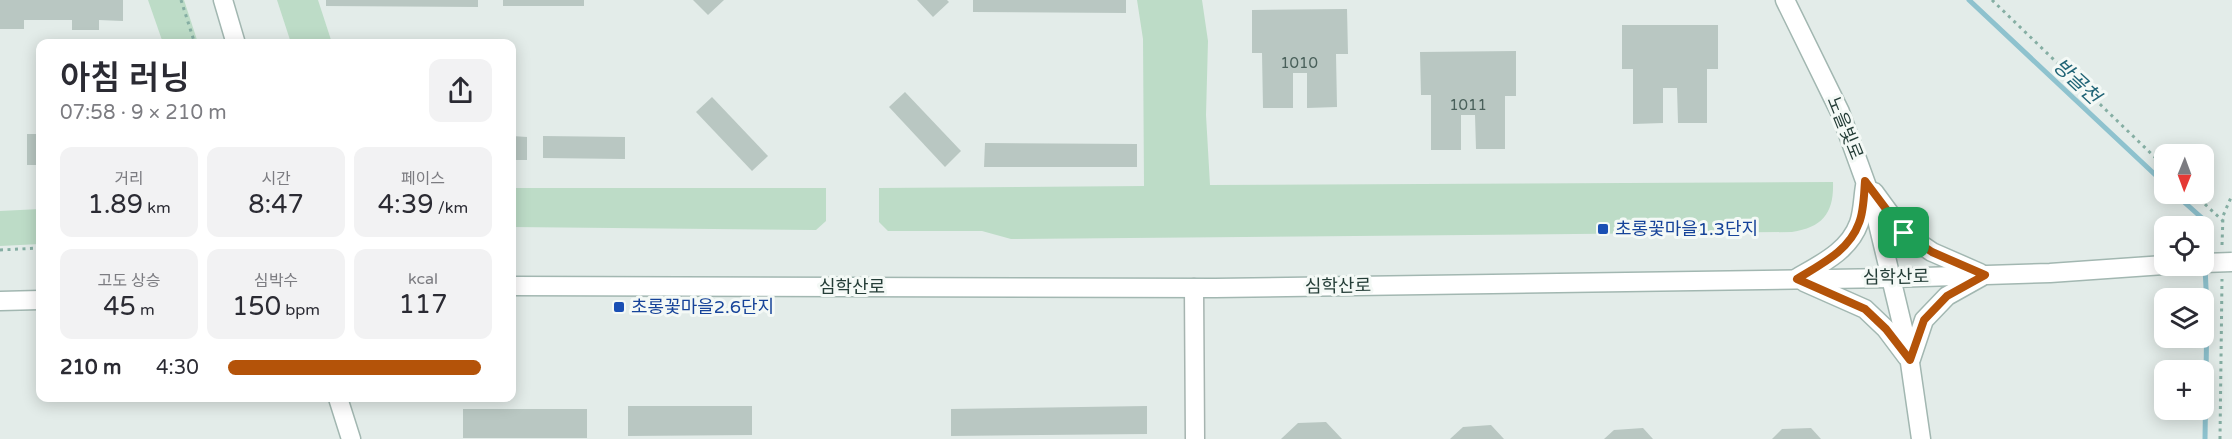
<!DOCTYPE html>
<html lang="ko">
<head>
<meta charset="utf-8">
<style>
	:root { --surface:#fff; --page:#f2f2f3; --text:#2b2b33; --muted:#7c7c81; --accent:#b45309 }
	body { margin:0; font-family:"Varela Round","Noto Sans KR",sans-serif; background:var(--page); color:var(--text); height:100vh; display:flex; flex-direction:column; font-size:22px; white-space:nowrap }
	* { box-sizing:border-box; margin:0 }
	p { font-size:20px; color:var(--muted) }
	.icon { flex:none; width:33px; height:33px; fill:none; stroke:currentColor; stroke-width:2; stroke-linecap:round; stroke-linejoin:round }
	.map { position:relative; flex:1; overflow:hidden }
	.details { position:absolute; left:36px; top:39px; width:480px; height:363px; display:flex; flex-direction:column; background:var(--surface); border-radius:12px; box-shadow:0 3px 15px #0003 }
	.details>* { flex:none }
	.needle { width:39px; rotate:181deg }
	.buttons { position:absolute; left:2154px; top:144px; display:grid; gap:12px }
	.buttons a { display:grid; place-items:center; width:60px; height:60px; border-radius:12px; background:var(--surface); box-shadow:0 3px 15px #0003; font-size:30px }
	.pin { position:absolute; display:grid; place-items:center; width:51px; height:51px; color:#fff; margin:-26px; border-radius:12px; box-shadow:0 3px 9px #0006 }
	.round { display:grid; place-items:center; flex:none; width:63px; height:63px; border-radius:12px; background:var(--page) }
	.headline { display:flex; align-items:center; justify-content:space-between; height:102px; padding:0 24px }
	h1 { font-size:33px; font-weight:600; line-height:45px }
	.stats { display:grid; grid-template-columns:repeat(3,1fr); gap:9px; height:102px; padding:6px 24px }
	.stats div { display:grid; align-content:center; border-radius:12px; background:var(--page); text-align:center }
	.stats b { font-size:26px; font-weight:600 }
	.stats small { font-size:16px; font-weight:400 }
	.stats p { font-size:16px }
	ul { padding:0 24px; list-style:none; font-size:20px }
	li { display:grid; grid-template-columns:96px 72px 1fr; align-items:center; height:45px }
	li i { height:15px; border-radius:8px; background:var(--accent) }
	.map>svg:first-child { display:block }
</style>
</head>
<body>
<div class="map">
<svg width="2232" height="439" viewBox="0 0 2232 439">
	<rect width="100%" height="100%" fill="#e3ece9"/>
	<g fill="#bddcc7">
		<polygon points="148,0 184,0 198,43 163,43"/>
		<polygon points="277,0 318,0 332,43 291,43"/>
		<path d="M1137,0H1202L1208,41L1206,115L1210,185L1833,182C1834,213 1823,227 1792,232L1011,239L982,231H888L879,222V188L1144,186L1143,39Z"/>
		<polygon points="512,188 826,188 826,221 816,230 512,227"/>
		<polygon points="40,209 40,244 0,246 0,211"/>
	</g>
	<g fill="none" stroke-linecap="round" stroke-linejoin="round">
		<g stroke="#8ec2ce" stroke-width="5">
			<polyline points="1969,0 2164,183"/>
			<polyline points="2175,194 2202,218 2202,226"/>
			<polyline points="2204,246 2207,309 2205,439"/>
		</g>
	</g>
	<g fill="#b9c7c2">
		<polygon points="0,0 123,0 123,21 99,20 99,30 72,30 72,20 24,20 24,29 0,29"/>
		<polygon points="326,0 478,0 478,7 326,6"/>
		<rect x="503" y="0" width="81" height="6"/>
		<polygon points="693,0 724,0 708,15"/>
		<polygon points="917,0 947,0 949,2 933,17"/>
		<polygon points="973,0 1126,0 1126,13 973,12"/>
		<polygon points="1347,9 1348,54 1336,54 1337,107 1307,108 1307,73 1293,73 1293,108 1263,108 1262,53 1252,53 1252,10"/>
		<polygon points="1622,25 1718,25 1718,69 1707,69 1707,123 1678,123 1677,88 1663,88 1663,123 1633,124 1633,69 1622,69"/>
		<polygon points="1516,51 1516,96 1505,96 1505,149 1476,149 1475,115 1461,115 1461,150 1431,150 1431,95 1421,95 1420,52"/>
		<polygon points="905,92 961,151 945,167 889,107"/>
		<polygon points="712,97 768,156 752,171 696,112"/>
		<rect x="27" y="134" width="13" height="31"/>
		<polygon points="512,136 527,137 527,160 512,160"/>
		<polygon points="543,136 625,137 625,159 543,158"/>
		<polygon points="985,143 1137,144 1137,167 984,167"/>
		<polygon points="628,406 752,406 752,435 628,436"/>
		<polygon points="1147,406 1147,434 951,436 951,409"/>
		<rect x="463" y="409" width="124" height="29"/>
		<polygon points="1326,422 1342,439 1281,439 1298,423"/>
		<polygon points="1491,425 1504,439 1450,439 1463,427"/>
		<polygon points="1643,428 1653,439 1604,439 1614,430"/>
		<polygon points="1811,428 1821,439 1772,439 1782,429"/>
	</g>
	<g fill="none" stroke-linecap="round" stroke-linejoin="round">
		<g stroke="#a6b4b0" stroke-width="21">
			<polyline id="street" points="1194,288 1195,439"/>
		</g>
		<g stroke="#a2b7b1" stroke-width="21">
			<g id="secondary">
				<polyline points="223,0 236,44"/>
				<polyline points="1785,0 1840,112 1873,203 1908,349 1921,439"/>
				<polyline points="1874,192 1904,233 1932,252 1980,273"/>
				<path d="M1797,278C1821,264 1849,251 1859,223C1863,212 1863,198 1865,186"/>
				<polyline points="1804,282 1865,309 1886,329 1907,357"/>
				<polyline points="512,286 1215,288 1892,278 2050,273 2164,265"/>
				<polyline points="0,301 40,300"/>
				<polyline points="1911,359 1924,320 1947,296 1981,277"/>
				<polyline points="338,398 351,439"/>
			</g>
		</g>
		<g stroke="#85aea3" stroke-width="3" stroke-dasharray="3 4.5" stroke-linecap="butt">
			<polyline points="181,0 195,44"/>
			<polyline points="1992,0 2164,166"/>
			<polyline points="2194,194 2223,221"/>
			<polyline points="2222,245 2223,216 2232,195"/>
			<polyline points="0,250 40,248"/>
			<polyline points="2220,439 2222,279"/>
		</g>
		<use href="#street" stroke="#fff" stroke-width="18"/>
		<use href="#secondary" stroke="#fff" stroke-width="18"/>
		<g stroke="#a2b7b1" stroke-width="21" stroke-linecap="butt">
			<polyline id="secondary-bridge" points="2204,263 2232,262"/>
		</g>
		<use href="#secondary-bridge" stroke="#fff" stroke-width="18"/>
	</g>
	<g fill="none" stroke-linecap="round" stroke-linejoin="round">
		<g stroke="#fff" stroke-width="12">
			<path id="route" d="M1865,181L1904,233L1932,252L1985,275L1947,296L1924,320L1910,360L1886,329L1865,309L1797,279C1821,264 1849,251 1859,223C1864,211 1864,194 1865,181Z"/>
		</g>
		<use href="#route" stroke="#b45309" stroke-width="8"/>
	</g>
	<g fill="#1a4fb4" stroke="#f4f9f6" stroke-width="2">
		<rect x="1597" y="223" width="12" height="12" rx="3"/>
		<rect x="613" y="301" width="12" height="12" rx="3"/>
	</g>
	<g text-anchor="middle" stroke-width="6" stroke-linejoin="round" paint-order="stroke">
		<g font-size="15" fill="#49605a">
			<text x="1299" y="68">1010</text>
			<text x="1468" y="110">1011</text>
		</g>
		<g font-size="18" fill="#243d37" stroke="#f4f9f6">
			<text transform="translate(1845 128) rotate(68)" y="6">노을빛로</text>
			<text transform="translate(1896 277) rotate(-1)" y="6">심학산로</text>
			<text transform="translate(1338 286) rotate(-1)" y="6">심학산로</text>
			<text x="852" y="293">심학산로</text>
		</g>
		<g font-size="18" fill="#164399" stroke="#f4f9f6" text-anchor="start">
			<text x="1615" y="235">초롱꽃마을1.3단지</text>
			<text x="631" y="313">초롱꽃마을2.6단지</text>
		</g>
		<g font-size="20" font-style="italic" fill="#206476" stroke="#f4f9f6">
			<text transform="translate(2077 81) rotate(43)" y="7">방골천</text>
		</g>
	</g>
</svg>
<div class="buttons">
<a><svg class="needle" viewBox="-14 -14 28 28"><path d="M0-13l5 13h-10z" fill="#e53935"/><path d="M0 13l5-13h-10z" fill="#7c7c81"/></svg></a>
<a><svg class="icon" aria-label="locate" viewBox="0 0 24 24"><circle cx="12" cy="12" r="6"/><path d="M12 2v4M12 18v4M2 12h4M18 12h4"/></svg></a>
<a><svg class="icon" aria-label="layers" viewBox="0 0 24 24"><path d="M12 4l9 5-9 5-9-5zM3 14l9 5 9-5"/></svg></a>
<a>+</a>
</div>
<div class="pin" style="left:1904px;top:233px;background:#1e9e55"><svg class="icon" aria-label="arrive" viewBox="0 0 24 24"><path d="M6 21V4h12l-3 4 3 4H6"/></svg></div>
<section class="details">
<div class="headline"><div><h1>아침 러닝</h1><p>07:58 · 9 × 210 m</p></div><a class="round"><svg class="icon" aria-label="share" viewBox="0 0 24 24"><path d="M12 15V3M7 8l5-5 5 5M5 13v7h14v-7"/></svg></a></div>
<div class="stats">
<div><p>거리</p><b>1.89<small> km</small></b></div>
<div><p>시간</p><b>8:47</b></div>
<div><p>페이스</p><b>4:39<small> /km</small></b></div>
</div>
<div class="stats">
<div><p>고도 상승</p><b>45<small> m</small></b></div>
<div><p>심박수</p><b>150<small> bpm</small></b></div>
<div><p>kcal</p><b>117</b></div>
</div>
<ul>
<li><b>210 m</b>4:30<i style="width:96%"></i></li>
</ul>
</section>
</div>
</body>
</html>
